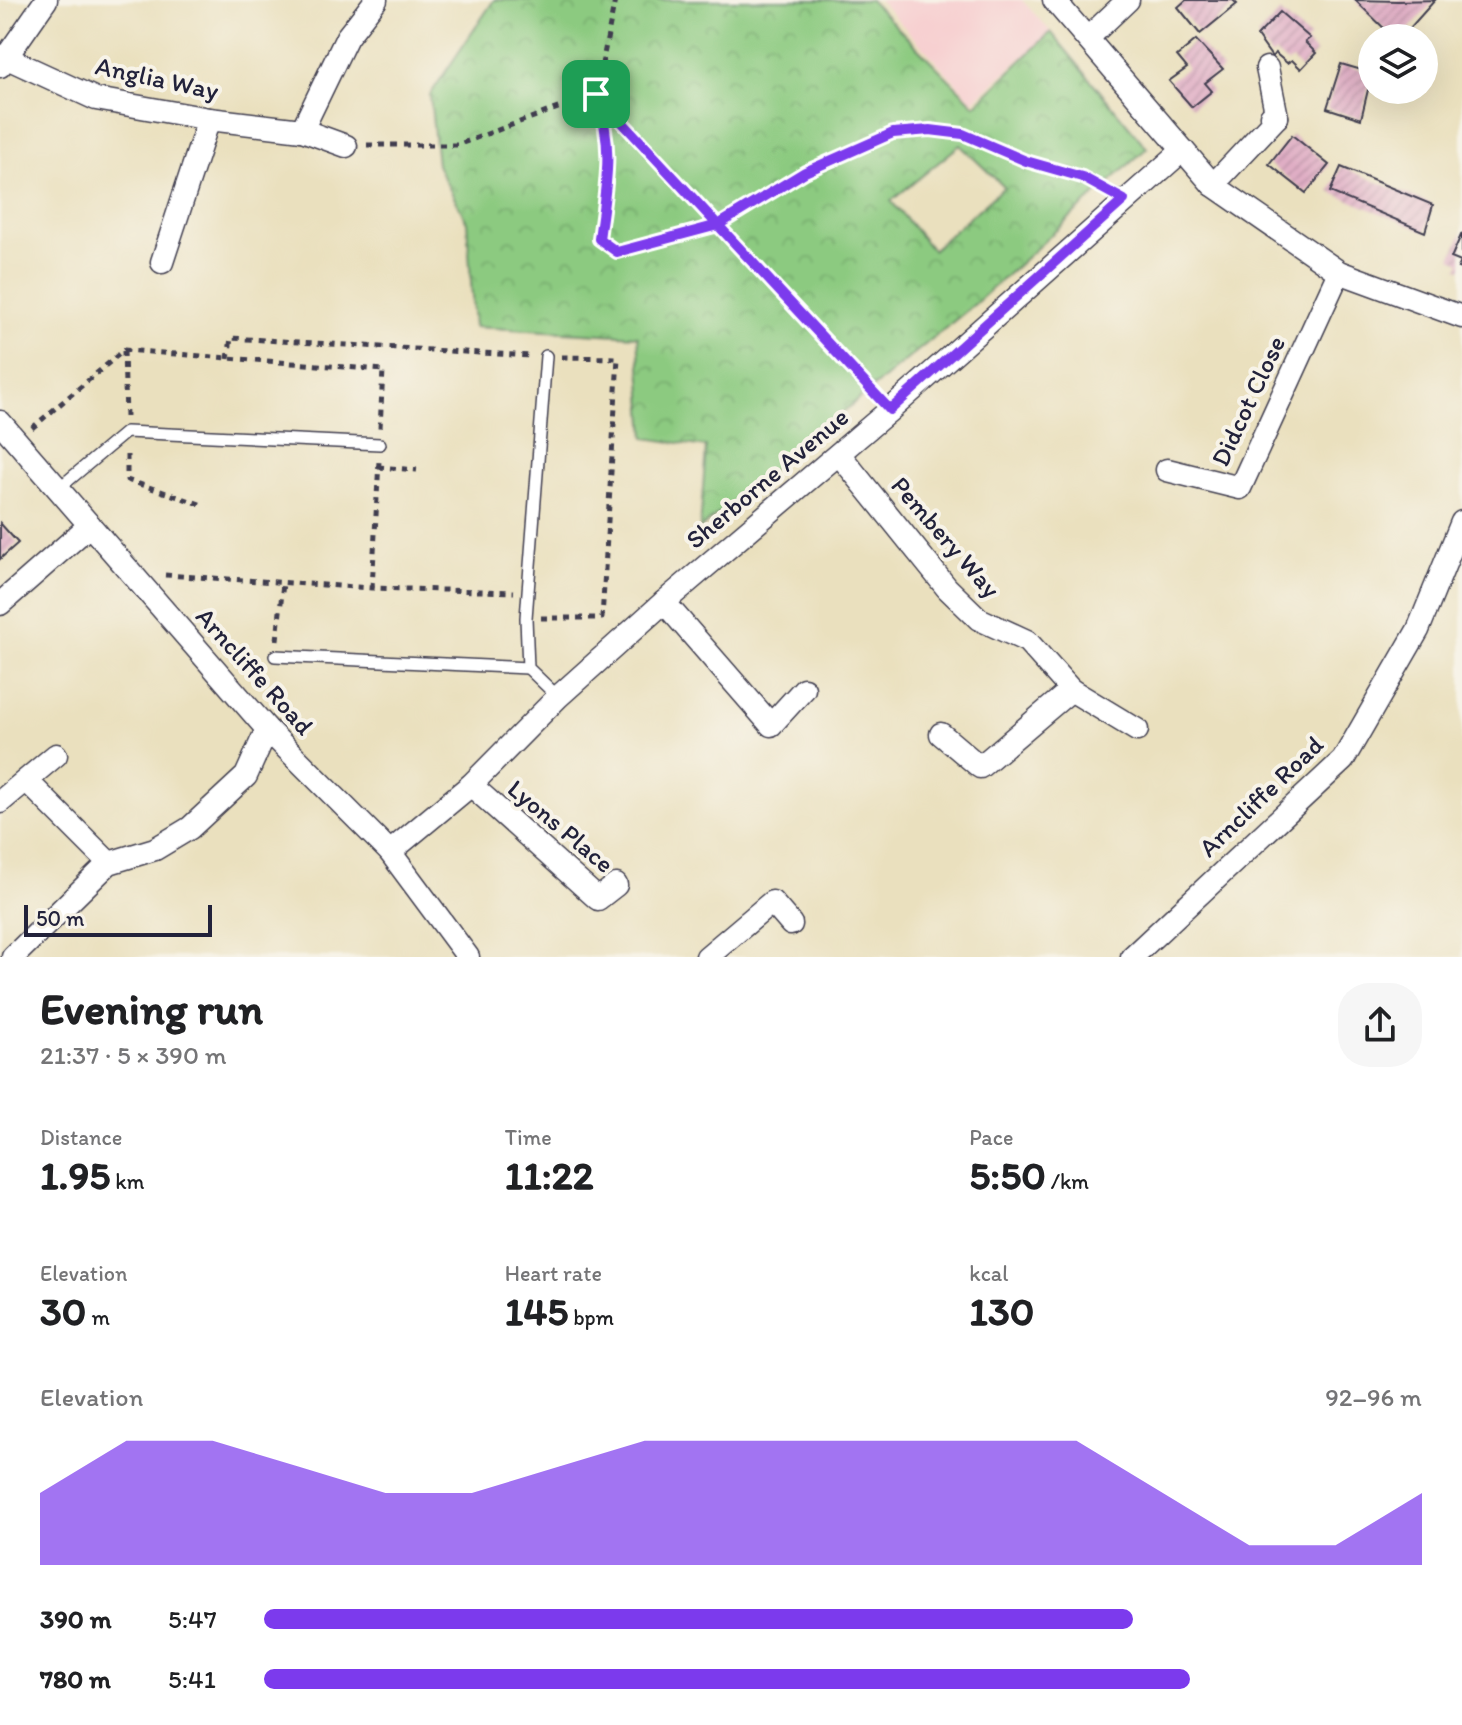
<!DOCTYPE html>
<html lang="en">
<head>
<meta charset="utf-8">
<style>
	:root { --surface:#fff; --page:#f6f6f6; --text:#202124; --muted:#757577; --accent:#7c3aed }
	body { margin:0; font-family:Itim,sans-serif; background:var(--page); color:var(--text); height:100vh; display:flex; flex-direction:column; font-size:30px; white-space:nowrap }
	* { box-sizing:border-box; margin:0 }
	p { font-size:26px; color:var(--muted) }
	.icon { flex:none; width:44px; height:44px; fill:none; stroke:currentColor; stroke-width:2; stroke-linecap:round; stroke-linejoin:round }
	.map { position:relative; height:957px; overflow:hidden }
	.drawer { display:flex; flex-direction:column; background:var(--surface); flex:1 }
	.drawer>* { flex:none }
	.buttons { position:absolute; left:1358px; top:24px; display:grid; gap:16px }
	.buttons a { display:grid; place-items:center; width:80px; height:80px; border-radius:50%; background:var(--surface); box-shadow:0 8px 32px #0002; font-size:40px }
	.scale { position:absolute; left:24px; bottom:20px; width:188px; box-sizing:border-box; padding-left:8px; border:4px solid #22223b; border-top:0; font-size:22px; line-height:28px; white-space:nowrap; color:#22223b; -webkit-text-stroke:6px #f7f3e8; paint-order:stroke }
	.pin { position:absolute; display:grid; place-items:center; width:68px; height:68px; color:#fff; margin:-34px; border-radius:16px; box-shadow:0 4px 12px #0006 }
	.round { display:grid; place-items:center; flex:none; width:84px; height:84px; border-radius:32px; background:var(--page) }
	.summary { display:flex; align-items:center; justify-content:space-between; height:136px; padding:0 40px }
	h1 { font-size:44px; font-weight:800; line-height:60px }
	.stats { display:grid; grid-template-columns:repeat(3,1fr); gap:12px; height:136px; padding:8px 40px }
	.stats div { display:grid; align-content:center }
	.stats b { font-size:40px; font-weight:800 }
	.stats small { font-size:22px; font-weight:400 }
	.stats p { font-size:22px }
	.chart { height:224px; padding:16px 40px }
	.chart p { display:flex; justify-content:space-between }
	.chart svg { width:100%; height:144px; margin-top:8px; fill:var(--accent); opacity:.7 }
	ul { padding:0 40px; list-style:none; font-size:26px }
	li { display:grid; grid-template-columns:128px 96px 1fr; align-items:center; height:60px }
	li i { height:20px; border-radius:10px; background:var(--accent) }
	.map>svg:first-child { display:block }
</style>
</head>
<body>
<div class="map">
<svg width="1462" height="957" viewBox="0 0 1462 957">
	<defs>
		<pattern id="park-crowns" width="20" height="18" patternUnits="userSpaceOnUse" patternTransform="scale(2)"><rect width="20" height="18" fill="#8cca80"/><path d="M2 6a3 3 0 1 1 6 0M12 15a3 3 0 1 1 6 0" fill="none" stroke="#78ad70"/></pattern>
		<pattern id="building-hatch" width="6" height="6" patternUnits="userSpaceOnUse" patternTransform="scale(2)"><rect width="6" height="6" fill="#e0aec5"/><path d="M-1 1l2-2M0 6l6-6M5 7l2-2" fill="none" stroke="#c095aa"/></pattern>
	</defs>
	<rect width="100%" height="100%" fill="#f7f3e8"/>
	<filter id="ink" filterUnits="userSpaceOnUse"><feTurbulence type="fractalNoise" baseFrequency=".0125" numOctaves="2"/><feDisplacementMap in="SourceGraphic" scale="16" xChannelSelector="R" yChannelSelector="G"/><feConvolveMatrix kernelMatrix="1 2 1 2 8 2 1 2 1" color-interpolation-filters="sRGB"/></filter>
	<filter id="wash" filterUnits="userSpaceOnUse"><feTurbulence type="fractalNoise" baseFrequency=".006" numOctaves="4" result="noise"/><feDisplacementMap in="SourceGraphic" scale="32" xChannelSelector="R" yChannelSelector="G"/><feGaussianBlur stdDeviation="1.8" result="paint"/><feColorMatrix in="noise" values="0 0 0 0 0 0 0 0 0 0 0 0 0 0 0 0 0 1.4 0 .05"/><feComposite in="paint" operator="in"/></filter>
	<g filter="url(#wash)">
		<rect width="100%" height="100%" fill="#eae0be"/>
		<polygon fill="#f7cfd0" points="879,0 1022,0 1051,32 973,101"/>
		<path fill="url(#park-crowns)" stroke="#57765e" stroke-width="2" fill-rule="evenodd" d="M494,0H870L975,105L1051,32L1147,148L976,303L700,529L706,447L645,438L638,336L474,327L467,222L437,165L430,95ZM960,145L1004,187L932,250L891,201Z"/>
		<g id="blocks">
			<g fill="url(#building-hatch)">
				<polygon points="1186,0 1233,0 1237,4 1200,34 1178,7"/>
				<polygon points="1355,0 1398,1 1435,0 1401,38 1394,38"/>
				<polygon points="1280,12 1310,38 1305,42 1316,53 1301,69 1292,60 1287,63 1275,53 1272,57 1257,36"/>
				<polygon points="1196,40 1223,69 1205,83 1212,91 1192,107 1169,81 1187,68 1177,56"/>
				<polygon points="1341,64 1372,73 1361,119 1327,108"/>
				<polygon points="1292,135 1329,165 1306,193 1269,164"/>
				<polygon points="1341,167 1433,205 1425,232 1330,192"/>
				<polygon points="1462,233 1462,269 1458,268 1461,262 1451,258"/>
				<polygon points="0,523 18,543 0,559"/>
			</g>
		</g>
	</g>
	<g filter="url(#ink)">
		<use href="#blocks" fill-opacity="0" stroke="#403e4f" stroke-width="2"/>
		<g fill="none" stroke-linecap="round" stroke-linejoin="round">
			<g stroke="#403e4f" stroke-width="14">
				<g id="lane">
					<polyline points="546,356 526,618 528,668 558,697"/>
					<polyline points="58,489 126,432 380,444"/>
					<polyline points="275,656 528,668"/>
				</g>
			</g>
			<g stroke="#403e4f" stroke-width="25">
				<g id="street">
					<polyline points="1054,0 1213,185 1339,272 1462,317"/>
					<polyline points="1089,37 1128,0"/>
					<polyline points="7,58 96,99 209,119 302,130 347,37 376,0"/>
					<polyline points="0,66 46,0"/>
					<polyline points="1267,68 1277,117"/>
					<polyline points="302,130 346,146"/>
					<polyline points="1213,185 1277,117 1271,116"/>
					<polyline points="162,262 209,119"/>
					<polyline points="0,422 267,729 390,852 468,957"/>
					<polyline points="839,454 947,588 979,619 1027,641 1071,690 980,767 941,734"/>
					<polyline points="1167,470 1240,488 1339,272"/>
					<polyline points="664,602 771,725 804,689"/>
					<polyline points="0,604 90,525"/>
					<polyline points="1071,690 1137,730"/>
					<polyline points="27,781 109,863"/>
					<polyline points="471,785 598,899 616,885"/>
					<polyline points="0,802 56,755"/>
					<polyline points="390,852 471,785 558,697 664,602 890,410 1183,150"/>
					<polyline points="13,957 109,863 155,849 190,828 246,776 267,729"/>
					<polyline points="707,957 772,902 791,924"/>
					<polyline points="1132,957 1343,760 1418,630 1462,522"/>
				</g>
			</g>
			<g stroke="#403e4f" stroke-width="5" stroke-dasharray="6 6" stroke-linecap="butt">
				<polyline points="615,0 596,94 608,128 608,170 599,239 617,252 718,225 805,172 893,133 930,130 963,134 1026,161 1082,177 1104,189"/>
				<polyline points="367,145 457,145 596,94 877,396"/>
				<polyline points="124,351 126,417"/>
				<polyline points="228,359 231,338 531,356"/>
				<polyline points="32,428 124,350 383,370 380,428"/>
				<polyline points="127,455 127,480 200,504"/>
				<polyline points="378,467 417,470"/>
				<polyline points="165,575 372,588 514,592"/>
				<polyline points="372,588 379,461"/>
				<polyline points="541,618 602,618 618,358 561,357"/>
				<polyline points="277,640 283,583"/>
			</g>
			<use href="#lane" stroke="#fff" stroke-width="11"/>
			<use href="#street" stroke="#fff" stroke-width="22"/>
		</g>
	</g>
	<g fill="none" stroke-linecap="round" stroke-linejoin="round" filter="url(#ink)">
		<g stroke="#fff" stroke-width="16">
			<path id="route" d="M596,94L890,410L1124,200L1082,177L1026,161L963,134L930,130L893,133L805,172L718,225L617,252L599,239C606,185 615,147 596,94"/>
		</g>
		<use href="#route" stroke="#7c3aed" stroke-width="10"/>
	</g>
	<g text-anchor="middle" stroke-width="8" stroke-linejoin="round" paint-order="stroke">
		<g font-size="26" fill="#22223b" stroke="#f7f3e8">
			<text transform="translate(157 78) rotate(12)" y="9">Anglia Way</text>
			<text transform="translate(1248 401) rotate(-65)" y="9">Didcot Close</text>
			<text transform="translate(767 478) rotate(-40)" y="9">Sherborne Avenue</text>
			<text transform="translate(946 537) rotate(49)" y="9">Pembery Way</text>
			<text transform="translate(255 671) rotate(48)" y="9">Arncliffe Road</text>
			<text transform="translate(1261 796) rotate(-44)" y="9">Arncliffe Road</text>
			<text transform="translate(561 826) rotate(40)" y="9">Lyons Place</text>
		</g>
	</g>
</svg>
<div class="buttons">
<a><svg class="icon" aria-label="layers" viewBox="0 0 24 24"><path d="M12 4l9 5-9 5-9-5zM3 14l9 5 9-5"/></svg></a>
</div>
<div class="scale">50 m</div>
<div class="pin" style="left:596px;top:94px;background:#1e9e55"><svg class="icon" aria-label="arrive" viewBox="0 0 24 24"><path d="M6 21V4h12l-3 4 3 4H6"/></svg></div>
</div>
<section class="drawer">
<div class="summary"><div><h1>Evening run</h1><p>21:37 · 5 × 390 m</p></div><a class="round"><svg class="icon" aria-label="share" viewBox="0 0 24 24"><path d="M12 15V3M7 8l5-5 5 5M5 13v7h14v-7"/></svg></a></div>
<div class="stats">
<div><p>Distance</p><b>1.95<small> km</small></b></div>
<div><p>Time</p><b>11:22</b></div>
<div><p>Pace</p><b>5:50<small> /km</small></b></div>
</div>
<div class="stats">
<div><p>Elevation</p><b>30<small> m</small></b></div>
<div><p>Heart rate</p><b>145<small> bpm</small></b></div>
<div><p>kcal</p><b>130</b></div>
</div>
<div class="chart"><p><span>Elevation</span>92–96 m</p>
<svg viewBox="0 0 160 44" preserveAspectRatio="none"><path d="M0 44V22L10 6L20 6L30 14L40 22L50 22L60 14L70 6L80 6L90 6L100 6L110 6L120 6L130 22L140 38L150 38L160 22V44z"/></svg>
</div>
<ul>
<li><b>390 m</b>5:47<i style="width:75%"></i></li>
<li><b>780 m</b>5:41<i style="width:80%"></i></li>
</ul>
</section>
</body>
</html>
